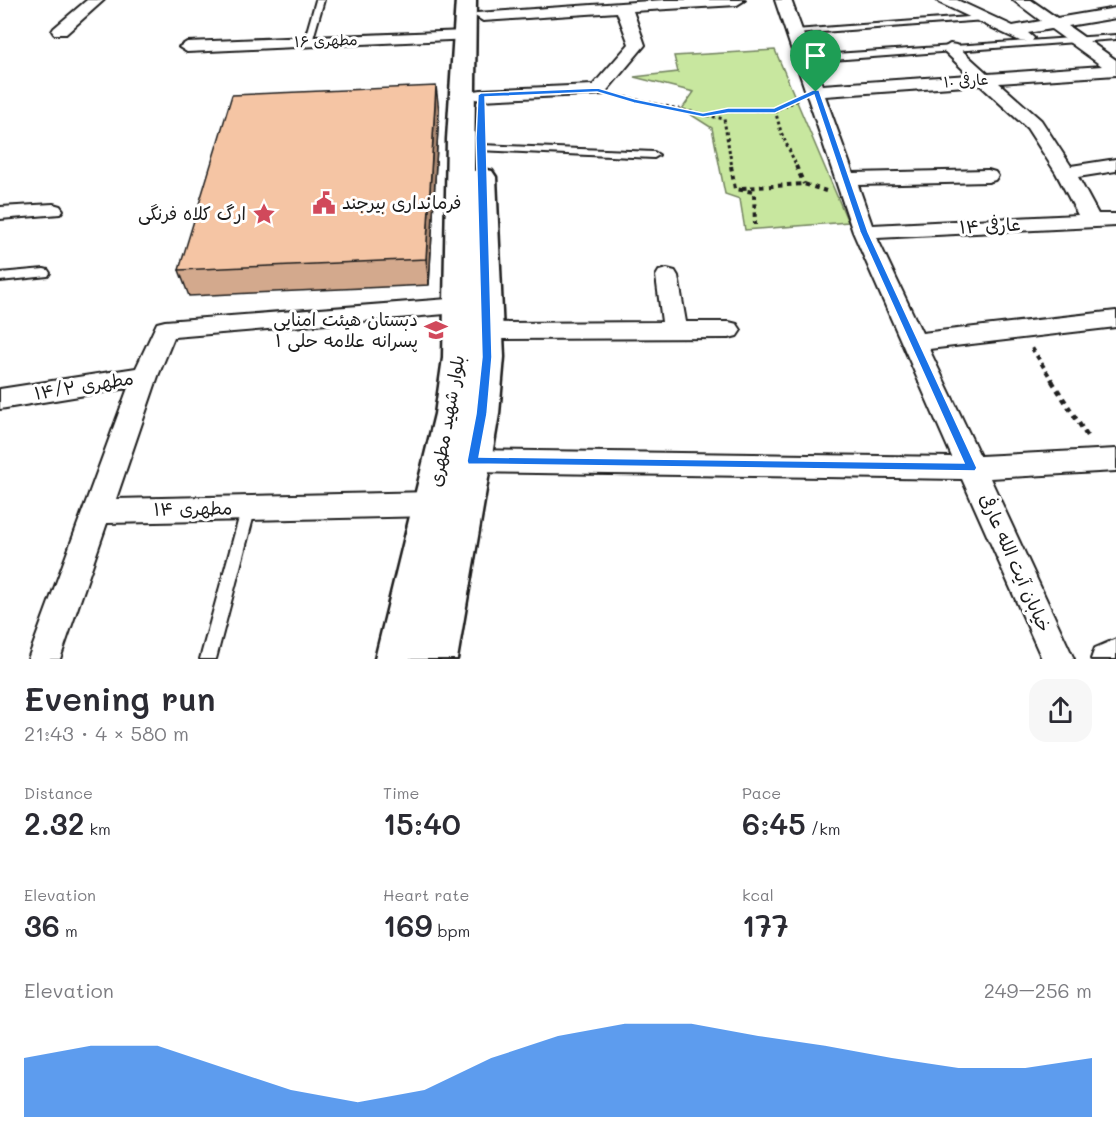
<!DOCTYPE html>
<html lang="en">
<head>
<meta charset="utf-8">
<style>
	:root { --surface:#fff; --page:#f7f7f7; --text:#2b2b33; --muted:#7c7c81; --accent:#1a73e8 }
	body { margin:0; font-family:Mali,"Playpen Sans Arabic",sans-serif; background:var(--page); color:var(--text); height:100vh; display:flex; flex-direction:column; font-size:22px; white-space:nowrap }
	* { box-sizing:border-box; margin:0 }
	p { font-size:20px; color:var(--muted) }
	.icon { flex:none; width:33px; height:33px; fill:none; stroke:currentColor; stroke-width:2; stroke-linecap:round; stroke-linejoin:round }
	.map { position:relative; height:659px; overflow:hidden }
	.details { display:flex; flex-direction:column; background:var(--surface); flex:1 }
	.details>* { flex:none }
	.pin { position:absolute; display:grid; place-items:center; width:51px; height:51px; color:#fff; margin:-62px -26px; border-radius:50% 50% 50% 0; rotate:-45deg; box-shadow:0 0 6px #0007 }
	.pin .icon { rotate:45deg }
	.round { display:grid; place-items:center; flex:none; width:63px; height:63px; border-radius:18px; background:var(--page) }
	.summary { display:flex; align-items:center; justify-content:space-between; height:102px; padding:0 24px }
	h1 { font-size:33px; font-weight:600; line-height:45px }
	.metrics { display:grid; grid-template-columns:repeat(3,1fr); gap:9px; height:102px; padding:6px 24px }
	.metrics div { display:grid; align-content:center }
	.metrics b { font-size:30px; font-weight:600 }
	.metrics small { font-size:16px; font-weight:400 }
	.metrics p { font-size:16px }
	.chart { height:168px; padding:12px 24px }
	.chart p { display:flex; justify-content:space-between }
	.chart svg { width:100%; height:108px; margin-top:6px; fill:var(--accent); opacity:.7 }
	.map>svg:first-child { display:block }
</style>
</head>
<body>
<div class="map">
<svg width="1116" height="659" viewBox="0 0 1116 659">
	<rect width="100%" height="100%" fill="#fff"/>
	<filter id="ink" filterUnits="userSpaceOnUse"><feTurbulence type="fractalNoise" baseFrequency=".0167" numOctaves="2"/><feDisplacementMap in="SourceGraphic" scale="12" xChannelSelector="R" yChannelSelector="G"/><feConvolveMatrix kernelMatrix="1 2 1 2 8 2 1 2 1" color-interpolation-filters="sRGB"/></filter>
	<g filter="url(#ink)">
		<polygon fill="#c8e79f" stroke="#72825e" stroke-width="1.5" points="775,50 848,222 745,230 740,199 725,194 712,128 682,109 694,92 634,77 678,72 674,56"/>
		<g fill="none" stroke-linecap="round" stroke-linejoin="round">
			<g stroke="#1c1c1c" stroke-width="4">
				<g id="lane">
					<polygon points="316,0 324,0 312,42 308,44 304,42"/>
					<polygon points="982,16 986,18 985,20 795,34 791,32 795,30"/>
					<polygon points="1116,35 1116,39 805,62 801,59 805,56"/>
					<polygon points="481,145 654,152 659,155 654,158 478,150 478,146"/>
					<polygon points="44,269 48,270 50,273 48,276 0,281 0,273"/>
					<polygon points="249,501 254,503 256,507 216,659 200,659 242,507 244,503"/>
				</g>
			</g>
			<g stroke="#1c1c1c" stroke-width="4">
				<g id="street">
					<polygon points="87,0 104,0 66,34 54,34 52,31 54,28"/>
					<polygon points="664,0 745,0 737,5 633,11 645,45 604,94 481,100 475,99 472,95 475,91 481,90 593,85 629,44 617,12 483,21 475,16 477,13"/>
					<path d="M775,0H791L822,85L969,75L942,49L950,44L956,45L988,74L1102,66L1051,29L1028,33L1034,38L1032,41H1020L940,3L937,0H957L1013,26L1041,21L1013,0H1031L1057,18L1116,8V18L1068,26L1116,60V75L999,83L1041,120L1071,166L1116,159V171L1078,177L1098,214H1116V226L877,238L922,333L1116,311V327L929,349L980,456L1116,449V471L990,478L1074,659H1042L962,479L472,472L462,469L458,461L462,453L472,450L952,457L853,232ZM980,85L1027,128L1056,173L1078,215L872,225L858,185L988,182L995,180L998,176L995,172L988,170L853,173L825,96Z"/>
					<polygon points="465,31 471,33 473,36 471,39 187,52 179,47 187,42"/>
					<polygon points="53,204 60,206 63,210 60,214 0,219 0,207"/>
					<polygon points="667,269 675,271 678,276 686,322 729,322 737,324 741,330 737,336 729,338 487,339 479,337 475,331 479,325 487,323 662,322 656,276 659,271"/>
					<polygon points="461,298 469,300 473,306 469,312 174,337 158,376 116,499 433,492 443,496 447,504 443,512 433,516 107,523 60,659 28,659 128,388 0,409 0,389 136,368 157,323 165,321"/>
					<polygon points="1116,639 1116,659 1091,659 1095,648"/>
				</g>
			</g>
			<g stroke="#1c1c1c" stroke-width="5">
				<polygon id="secondary" points="456,0 476,0 474,171 482,169 492,171 496,177 504,357 499,414 457,659 375,659 435,414 443,358 447,139"/>
			</g>
			<g stroke="#1c1c1c" stroke-width="3" stroke-dasharray="3 3" stroke-linecap="butt">
				<polyline points="619,96 724,119 732,167"/>
				<polyline points="775,110 781,132 797,167"/>
				<polyline points="707,115 728,111 775,110 796,101"/>
			</g>
			<g stroke="#1c1c1c" stroke-width="4" stroke-dasharray="4.5 4.5" stroke-linecap="butt">
				<polyline points="731,166 735,189 754,192 755,225"/>
				<polyline points="796,166 804,184"/>
				<polyline points="742,188 804,184 826,191"/>
				<polyline points="1032,348 1053,382"/>
			</g>
			<polyline stroke="#1c1c1c" stroke-width="4.5" stroke-dasharray="5 5" stroke-linecap="butt" points="1052,381 1089,439"/>
			<use href="#lane" fill="#fff" fill-rule="evenodd"/>
			<use href="#street" fill="#fff" fill-rule="evenodd"/>
			<use href="#secondary" fill="#fff" fill-rule="evenodd"/>
		</g>
		<polygon fill="#d3a98d" stroke="#1c1c1c" stroke-width="1.5" points="439,111 429,285 189,296 179,270"/>
		<polygon fill="#ac8a73" stroke="#1c1c1c" stroke-width="1.5" points="436,86 439,111 429,285 426,259"/>
		<polygon fill="#f5c5a4" stroke="#1c1c1c" stroke-width="1.5" points="436,86 426,259 179,270 232,95"/>
	</g>
	<path fill="#1a73e8" stroke="#fff" stroke-width="1.5" fill-rule="evenodd" d="M598,88L635,99L703,113L728,108H774L813,90H819L868,232L977,468L975,471L468,464L467,461L476,414L482,357L476,138L478,95L481,93ZM597,92L634,103L703,117L728,113H775L814,95L860,232L964,463L479,457L487,414L492,357L485,97Z"/>
	<defs>
		<g id="civic-bare" transform="scale(1.8)"><path d="M-.6-6.5H3V-4.5H.6V-3L4-1V1h2V6H-6V1h2V-1L-.6-3ZM-1.2 2.5V6h2.4V2.5Z" fill="#d1495b" stroke="#fff" stroke-width="2.5" paint-order="stroke"/></g>
		<g id="sight-bare" transform="scale(1.8)"><path d="M0-6L1.8-2.2L6-1.7L2.9 1.2L3.7 5.4L0 3.3L-3.7 5.4L-2.9 1.2L-6-1.7L-1.8-2.2Z" fill="#d1495b" stroke="#fff" stroke-width="2.5" paint-order="stroke"/></g>
		<g id="school-bare" transform="scale(1.8)"><path d="M0-5L7-2L0 1L-7-2ZM-4 1L0 2.5L4 1V4Q0 6-4 4Z" fill="#d1495b" stroke="#fff" stroke-width="2.5" paint-order="stroke"/></g>
	</defs>
	<g fill-rule="evenodd">
		<use href="#civic-bare" x="324" y="203"/>
		<use href="#sight-bare" x="264" y="214"/>
		<use href="#school-bare" x="436" y="330"/>
	</g>
	<g text-anchor="middle" stroke-width="6" stroke-linejoin="round" paint-order="stroke">
		<g font-size="15" fill="#1c1c1c" stroke="#fff">
			<text transform="translate(326 41) rotate(-2)" y="5">مطهری ۱۶</text>
			<text transform="translate(966 81) rotate(-4)" y="5">عارفی ۱۰</text>
		</g>
		<g font-size="18" fill="#1c1c1c" stroke="#fff" text-anchor="end">
			<text x="342" y="209" text-anchor="start">فرمانداری بیرجند</text>
			<text x="246" y="220">ارگ کلاه فرنگی</text>
			<text x="418" y="326">دبستان هیئت امنایی<tspan x="418" dy="21">پسرانه علامه حلی ۱</tspan></text>
		</g>
		<g font-size="18" fill="#1c1c1c" stroke="#fff">
			<text transform="translate(990 226) rotate(-3)" y="6">عارفی ۱۴</text>
			<text transform="translate(84 386) rotate(-9)" y="6">مطهری ۱۴/۲</text>
			<text transform="translate(447 421) rotate(-80)" y="6">بلوار شهید مطهری</text>
			<text transform="translate(193 509) rotate(-1)" y="6">مطهری ۱۴</text>
			<text transform="translate(1015 563) rotate(66)" y="6">خیابان آیت الله عارفی</text>
		</g>
	</g>
</svg>
<div class="pin" style="left:816px;top:92px;background:#1e9e55"><svg class="icon" aria-label="arrive" viewBox="0 0 24 24"><path d="M6 21V4h12l-3 4 3 4H6"/></svg></div>
</div>
<section class="details">
<div class="summary"><div><h1>Evening run</h1><p>21:43 · 4 × 580 m</p></div><a class="round"><svg class="icon" aria-label="share" viewBox="0 0 24 24"><path d="M12 15V3M7 8l5-5 5 5M5 13v7h14v-7"/></svg></a></div>
<div class="metrics">
<div><p>Distance</p><b>2.32<small> km</small></b></div>
<div><p>Time</p><b>15:40</b></div>
<div><p>Pace</p><b>6:45<small> /km</small></b></div>
</div>
<div class="metrics">
<div><p>Elevation</p><b>36<small> m</small></b></div>
<div><p>Heart rate</p><b>169<small> bpm</small></b></div>
<div><p>kcal</p><b>177</b></div>
</div>
<div class="chart"><p><span>Elevation</span>249–256 m</p>
<svg viewBox="0 0 160 44" preserveAspectRatio="none"><path d="M0 44V20L10 15L20 15L30 24L40 33L50 38L60 33L70 20L80 11L90 6L100 6L110 11L120 15L130 20L140 24L150 24L160 20V44z"/></svg>
</div>
</section>
</body>
</html>
